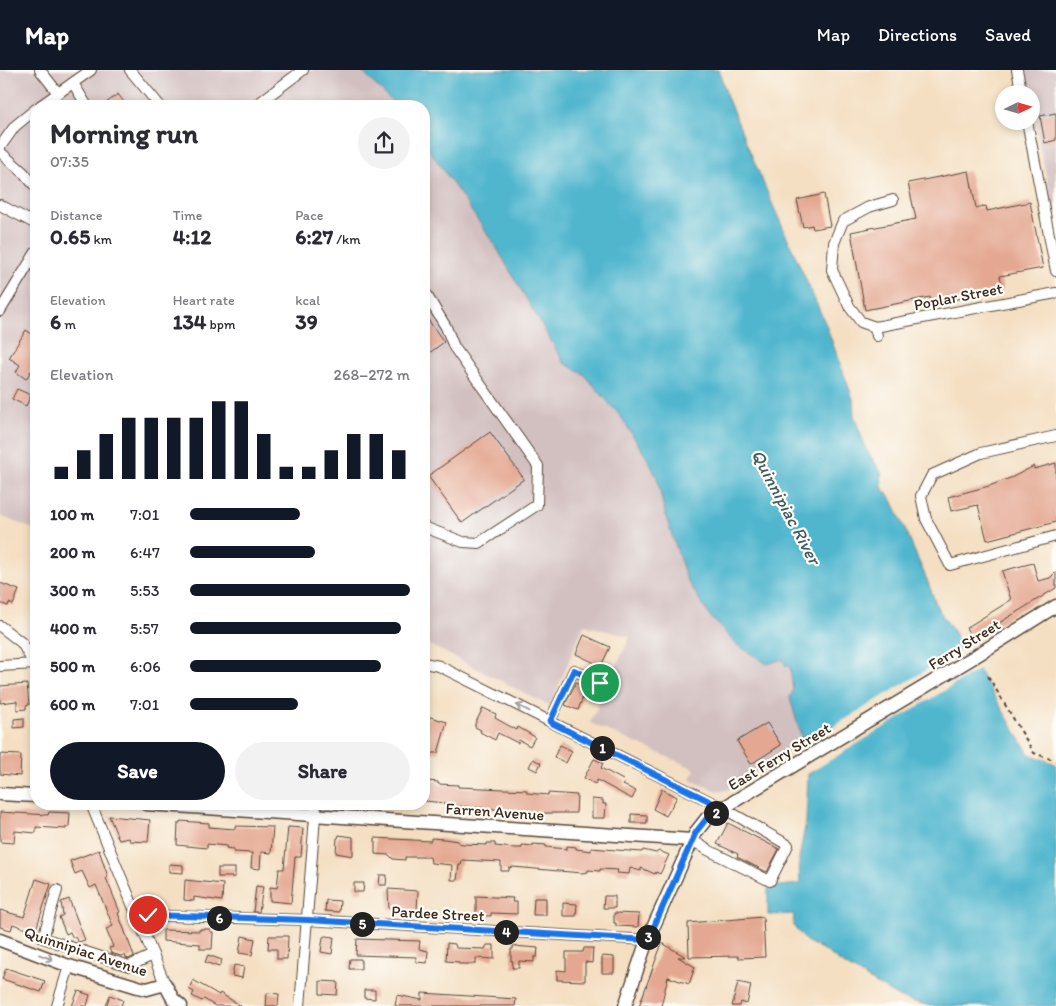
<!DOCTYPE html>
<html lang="en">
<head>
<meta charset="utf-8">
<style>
	:root { --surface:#fff; --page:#f2f2f3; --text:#2b2b33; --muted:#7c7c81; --accent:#111827 }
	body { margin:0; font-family:Itim,sans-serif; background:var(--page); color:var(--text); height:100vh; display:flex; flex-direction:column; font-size:19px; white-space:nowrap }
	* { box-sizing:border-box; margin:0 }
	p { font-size:16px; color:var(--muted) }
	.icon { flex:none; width:28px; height:28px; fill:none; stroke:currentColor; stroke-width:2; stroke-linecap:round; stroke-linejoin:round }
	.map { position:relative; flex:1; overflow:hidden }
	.panel { position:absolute; left:30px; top:30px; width:400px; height:710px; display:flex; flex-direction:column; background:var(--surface); border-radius:20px; box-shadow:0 2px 8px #0003 }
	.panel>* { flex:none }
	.needle { width:32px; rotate:85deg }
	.tools { position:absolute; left:995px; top:15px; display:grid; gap:10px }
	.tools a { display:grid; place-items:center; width:45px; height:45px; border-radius:50%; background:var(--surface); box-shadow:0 2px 8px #0003; font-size:25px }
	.pin { position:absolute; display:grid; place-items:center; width:42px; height:42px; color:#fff; margin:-21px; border:2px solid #fff; border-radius:50%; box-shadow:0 1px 5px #0007 }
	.km { position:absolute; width:25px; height:25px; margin:-12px; border-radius:50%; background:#222; color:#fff; font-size:14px; line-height:25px; text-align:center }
	.round { display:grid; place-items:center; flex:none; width:52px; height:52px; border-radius:26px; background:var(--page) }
	.headline { display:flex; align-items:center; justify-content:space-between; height:85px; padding:0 20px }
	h1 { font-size:28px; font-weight:800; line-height:38px }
	.figures { display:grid; grid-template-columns:repeat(3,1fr); gap:8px; height:85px; padding:5px 20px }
	.figures div { display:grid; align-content:center }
	.figures b { font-size:21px; font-weight:800 }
	.figures small { font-size:14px; font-weight:400 }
	.figures p { font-size:14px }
	.chart { height:140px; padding:10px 20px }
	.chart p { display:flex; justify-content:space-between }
	.chart svg { width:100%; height:90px; margin-top:5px; stroke:var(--accent); stroke-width:6 }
	.primary-button { display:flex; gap:10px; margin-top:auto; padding:10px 20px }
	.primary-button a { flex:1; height:58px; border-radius:30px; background:var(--accent); color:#fff; font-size:20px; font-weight:800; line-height:58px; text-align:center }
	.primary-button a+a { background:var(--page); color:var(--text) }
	ul { padding:0 20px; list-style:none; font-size:16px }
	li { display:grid; grid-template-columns:80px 60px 1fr; align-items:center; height:38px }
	li i { height:12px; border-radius:6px; background:var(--accent) }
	header { display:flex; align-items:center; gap:30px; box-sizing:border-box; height:70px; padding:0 25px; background:var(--accent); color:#fff }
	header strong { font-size:24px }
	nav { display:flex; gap:28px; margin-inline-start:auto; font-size:18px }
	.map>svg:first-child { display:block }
</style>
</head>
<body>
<header>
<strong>Map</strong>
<nav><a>Map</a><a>Directions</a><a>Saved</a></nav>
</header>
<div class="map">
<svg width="1056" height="936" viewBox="0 0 1056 936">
	<rect width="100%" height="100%" fill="#fdfcf7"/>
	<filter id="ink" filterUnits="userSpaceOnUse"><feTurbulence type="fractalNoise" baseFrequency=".02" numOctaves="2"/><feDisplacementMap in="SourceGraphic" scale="10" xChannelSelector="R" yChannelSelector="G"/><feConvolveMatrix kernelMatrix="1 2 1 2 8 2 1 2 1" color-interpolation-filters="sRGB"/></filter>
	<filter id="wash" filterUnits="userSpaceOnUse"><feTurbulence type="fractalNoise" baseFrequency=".0096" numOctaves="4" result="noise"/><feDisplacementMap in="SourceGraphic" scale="20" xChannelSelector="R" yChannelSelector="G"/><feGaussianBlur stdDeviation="1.12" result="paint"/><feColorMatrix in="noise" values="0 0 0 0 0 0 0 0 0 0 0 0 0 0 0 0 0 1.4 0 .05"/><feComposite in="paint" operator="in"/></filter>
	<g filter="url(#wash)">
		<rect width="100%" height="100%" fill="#f4dfc2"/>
		<g fill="#d2bfc0">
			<polygon points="0,0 359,0 397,36 36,36 36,460 0,446"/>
			<polygon points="1025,0 1056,0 1056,154 1031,32 1031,24 1030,24"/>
			<polygon points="424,73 440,95 495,175 564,293 584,304 596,318 621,347 649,391 657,408 676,479 687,510 710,546 783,589 790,596 793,621 790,628 803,672 729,719 723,721 715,720 702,715 690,709 695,699 590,653 630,567 584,555 550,636 454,587 431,576 424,574"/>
		</g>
		<polygon fill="#50b6ce" stroke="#467076" points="360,0 719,0 727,27 771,131 826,255 853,329 854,346 866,379 881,402 882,417 892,430 901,450 927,510 937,537 978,599 1029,684 1056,694 1056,936 931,936 900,928 840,892 824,880 806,871 793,855 794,844 768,845 768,817 800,814 799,788 806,752 808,704 816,700 816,694 803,672 790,628 793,621 790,596 786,596 783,589 767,594 736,574 710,546 687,510 666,447 657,408 649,391 621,347 596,318 584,304 564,293 495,175 440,95 424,73 424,36 397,36"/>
		<polygon fill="#f4dfc2" points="966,576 981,598 814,700 814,695 803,675"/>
		<g id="blocks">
			<g fill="#e4a791">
				<polygon points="118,24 127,36 102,36"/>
				<polygon points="1056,43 1056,70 1045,73 1040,46"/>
				<polygon points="969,101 976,138 986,136 987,141 1030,132 1043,198 1000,206 1003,220 931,234 930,227 865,240 851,162 916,149 908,113"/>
				<polygon points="824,124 830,156 813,159 812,155 803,157 797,130"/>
				<polygon points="424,244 444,272 424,287"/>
				<polygon points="26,260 36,267 36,305 31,301 26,309 16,302 20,295 9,288"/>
				<polygon points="17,319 31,325 26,336 12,329"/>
				<polygon points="490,362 524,409 462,453 428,406"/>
				<polygon points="1056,393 1056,452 987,470 978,435 951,441 948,427 989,416 1013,407 1034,396 1034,399"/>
				<polygon points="1033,493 1038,511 1050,508 1056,502 1056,518 973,569 966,558 1011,530 1002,501"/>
				<polygon points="0,513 19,520 13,535 9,533 8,536 0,533"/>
				<polygon points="584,565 610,577 601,596 576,584"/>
				<polygon points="576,612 587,617 578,640 565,635"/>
				<polygon points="27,614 29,635 26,636 26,639 17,640 17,631 0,633 0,616"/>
				<polygon points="483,638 496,644 495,648 504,653 517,660 518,657 535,667 530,676 519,670 518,673 498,663 495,670 480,662 481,660 475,657 475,654"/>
				<polygon points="424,645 447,652 438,683 426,683 426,661 424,661"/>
				<polygon points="24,648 24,657 14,658 14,649"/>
				<polygon points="767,653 781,675 751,694 737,671"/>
				<polygon points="560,675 572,681 566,693 554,687"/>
				<polygon points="0,684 21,685 20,706 0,704"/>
				<polygon points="533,689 541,693 537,701 529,697"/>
				<polygon points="594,689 603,693 601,698 623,710 625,712 623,715 636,721 632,729 597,710 595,714 584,708"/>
				<polygon points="427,711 438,712 438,714 458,715 458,717 527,720 527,723 548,725 548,723 577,725 576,743 542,743 444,735 444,733 425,731"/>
				<polygon points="662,719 677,727 666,746 653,739"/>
				<polygon points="592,729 603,730 603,734 606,734 605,748 592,748"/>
				<polygon points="0,742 48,745 49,742 70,743 69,757 66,757 66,759 36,757 36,763 15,761 14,773 0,772"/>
				<polygon points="631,744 647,745 647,753 631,753"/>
				<polygon points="109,746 150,750 148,772 130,771 129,768 119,770"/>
				<polygon points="180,751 209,753 209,757 235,759 235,756 273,757 271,783 261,782 260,799 251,798 252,783 234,782 234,779 226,778 227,776 207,774 207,778 177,775 178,753 180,753"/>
				<polygon points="728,753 779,779 767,802 737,787 738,784 717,774"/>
				<polygon points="288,757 303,758 301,787 295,787 291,833 270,831 270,817 277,818 279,799 284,799"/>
				<polygon points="339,765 353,767 353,786 336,783 337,768 338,768"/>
				<polygon points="375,768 431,771 431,768 444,769 458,771 458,773 463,774 487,775 487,773 495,773 495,776 514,778 522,778 522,775 533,776 533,774 546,775 546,777 567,779 567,776 576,777 576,779 591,781 591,778 642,782 643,780 656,783 659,781 669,785 660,804 656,802 655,804 641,798 641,801 630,798 629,804 617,803 618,800 600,799 600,801 588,800 588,802 582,803 513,797 509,798 509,801 501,801 501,792 462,790 461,795 459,795 457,810 451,810 452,795 431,793 430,787 405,787 405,790 393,789 389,785 375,784"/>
				<polygon points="99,780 108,807 106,808 120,842 118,843 134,886 129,889 126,888 125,885 121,886 111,883 109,878 113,877 106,859 113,856 96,815 90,818 82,801 75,804 70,791"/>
				<polygon points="169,794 183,795 183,803 169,802"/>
				<rect x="218" y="798" width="17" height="9"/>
				<polygon points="380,805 387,805 386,815 379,815"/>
				<polygon points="36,809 51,814 35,862 13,854 11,860 0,857 0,840 24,847"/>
				<polygon points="185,810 223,814 222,831 194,827 194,831 184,830"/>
				<polygon points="354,813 364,813 363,822 354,822"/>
				<polygon points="256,816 263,817 259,842 253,842"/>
				<polygon points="388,819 418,821 417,840 389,839"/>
				<polygon points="476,826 513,828 512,832 517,832 517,844 491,843 491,846 476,845"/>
				<polygon points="604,826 615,826 615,838 603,838"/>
				<polygon points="534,828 546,828 546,845 533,845"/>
				<polygon points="69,829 85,870 78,872 75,867 73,868 70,862 66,864 59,847 63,845 61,832"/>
				<polygon points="326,830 340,831 339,842 325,841"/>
				<polygon points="563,833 577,834 576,846 563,846"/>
				<polygon points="614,843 639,844 638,857 616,856 616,853 614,853"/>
				<polygon points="763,847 765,887 738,888 738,886 689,887 688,853"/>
				<polygon points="200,859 210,859 210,862 213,862 212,879 200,879 200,874 163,871 163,860 200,861"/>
				<polygon points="242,866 255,869 252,885 239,883"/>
				<polygon points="269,866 288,866 287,889 277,889 277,879 268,879"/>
				<polygon points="325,866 334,867 332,884 321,882 323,867"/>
				<polygon points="357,869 420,871 419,879 428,881 427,893 416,892 416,887 356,885"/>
				<polygon points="447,873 455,874 456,878 485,879 487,875 494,875 494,889 476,888 476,894 459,894 459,892 446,891"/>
				<polygon points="662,873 686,887 678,887 695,897 689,914 668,907 661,936 639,936"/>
				<polygon points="513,876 538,878 537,887 534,887 534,892 519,891 519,898 512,898 513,891 511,891 511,879 513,879"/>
				<polygon points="584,878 593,878 592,893 585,892 585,911 557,910 557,900 566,901 566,882 583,882"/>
				<polygon points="208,885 222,890 219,897 205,892"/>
				<polygon points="602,886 614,887 614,903 602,903"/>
				<polygon points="350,889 361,889 361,899 349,899"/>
				<polygon points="234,895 244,897 242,908 232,906"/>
				<polygon points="6,898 45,911 41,922 2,909"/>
				<polygon points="193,910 219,925 220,923 241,936 215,936 204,929 202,931 192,926 194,922 189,919"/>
				<polygon points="320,911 338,912 337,925 320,924"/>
				<polygon points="738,912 751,915 747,934 741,932 740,936 732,936"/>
				<polygon points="364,920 375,920 375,929 364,928"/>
				<polygon points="78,921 90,925 87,936 72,936"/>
				<polygon points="267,923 279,924 278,936 266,936"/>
				<polygon points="422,923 516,929 515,936 395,936 397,925 422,930"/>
				<polygon points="110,925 123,930 121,936 106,936"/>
			</g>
		</g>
	</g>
	<g filter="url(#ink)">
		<use href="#blocks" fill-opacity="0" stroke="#574537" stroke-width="1"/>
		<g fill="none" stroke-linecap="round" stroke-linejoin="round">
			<g stroke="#574537" stroke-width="12">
				<g id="minor">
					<polyline points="40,0 58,23"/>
					<polyline points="130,0 160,36"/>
					<polyline points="1017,0 1022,24"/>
					<polyline points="73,13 87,36"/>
					<polyline points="40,36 91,0"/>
					<polyline points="255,36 303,0"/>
					<polyline points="1027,51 1056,201"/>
					<polyline points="0,77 15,56 36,39"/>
					<polyline points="0,82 23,102 36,117"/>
					<polyline points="0,135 36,154"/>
					<polyline points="424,221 446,257 454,277 538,396 537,435 479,473 463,472 424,457"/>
					<polyline points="0,241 36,182"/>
					<polyline points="875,257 861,252 849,236 832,200 834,173 843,151 869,137 893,130"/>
					<polyline points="877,266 875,257 1056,223"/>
					<polyline points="1056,366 981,383 932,405 921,426 926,449 950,495 1056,466"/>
					<polyline points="0,556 22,573 36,598"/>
					<polyline points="424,593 439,596 723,738 788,775 770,811 708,780 692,770"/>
					<polyline points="0,596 36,594"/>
					<polyline points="550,651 574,600 600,613"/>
					<polyline points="91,734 165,914"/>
					<polyline points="57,820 43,868 129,896 153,885"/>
					<polyline points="137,845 308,850 648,870"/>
					<polyline points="57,936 69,896"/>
					<polyline points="300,936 316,734"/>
				</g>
			</g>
			<g stroke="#574537" stroke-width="15">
				<g id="major">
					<polyline points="0,724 36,726"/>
					<polyline points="146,734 692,770"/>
					<polyline points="0,870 69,896 138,917 147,919 165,914 173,929 181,936"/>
					<polyline points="625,936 646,873 696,762 707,748 723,738 974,587 1056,536"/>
				</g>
			</g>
			<polyline stroke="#574537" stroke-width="2" stroke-dasharray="4 4" stroke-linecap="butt" points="988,606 1034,683 1056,691"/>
			<use href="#minor" stroke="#fff" stroke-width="10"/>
			<use href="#major" stroke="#fff" stroke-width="12"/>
		</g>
		<defs><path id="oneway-shaft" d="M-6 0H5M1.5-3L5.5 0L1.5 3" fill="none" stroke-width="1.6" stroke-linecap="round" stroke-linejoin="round" transform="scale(1.25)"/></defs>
		<g stroke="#a79f9a">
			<use href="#oneway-shaft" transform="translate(523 638) rotate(-154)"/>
			<use href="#oneway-shaft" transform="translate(46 887) rotate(21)"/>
		</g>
	</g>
	<g fill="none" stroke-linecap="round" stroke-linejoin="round" filter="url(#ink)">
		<g stroke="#fff" stroke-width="10">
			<polyline id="route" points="148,845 308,850 648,870 696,762 707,748 723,738 550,652 574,600 600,613"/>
		</g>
		<use href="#route" stroke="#1a73e8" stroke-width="6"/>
	</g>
	<g text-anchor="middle" stroke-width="4.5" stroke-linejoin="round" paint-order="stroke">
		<g font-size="16" fill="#3b2a1e" stroke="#fdfcf7">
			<text transform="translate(958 226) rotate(-11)" y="6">Poplar Street</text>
			<text transform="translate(964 574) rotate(-32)" y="6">Ferry Street</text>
			<text transform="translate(779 686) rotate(-31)" y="6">East Ferry Street</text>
			<text transform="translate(495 741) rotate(4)" y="6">Farren Avenue</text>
			<text transform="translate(438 843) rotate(3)" y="6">Pardee Street</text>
			<text transform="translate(86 881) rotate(18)" y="6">Quinnipiac Avenue</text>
		</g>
		<g font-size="18" font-style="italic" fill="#425b5c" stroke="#fdfcf7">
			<text transform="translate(786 437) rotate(62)" y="6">Quinnipiac River</text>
		</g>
	</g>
</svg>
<div class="tools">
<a><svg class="needle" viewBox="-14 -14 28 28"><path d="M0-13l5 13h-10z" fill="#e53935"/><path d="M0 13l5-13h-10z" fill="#7c7c81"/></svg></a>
</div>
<div class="pin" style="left:600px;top:613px;background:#1e9e55"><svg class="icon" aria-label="arrive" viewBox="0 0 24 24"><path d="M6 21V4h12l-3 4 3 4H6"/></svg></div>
<div class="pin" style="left:148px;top:845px;background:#d93025"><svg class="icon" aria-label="check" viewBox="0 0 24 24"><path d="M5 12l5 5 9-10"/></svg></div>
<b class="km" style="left:602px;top:678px">1</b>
<b class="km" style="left:716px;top:743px">2</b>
<b class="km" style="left:648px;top:867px">3</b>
<b class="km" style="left:506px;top:862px">4</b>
<b class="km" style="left:362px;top:854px">5</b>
<b class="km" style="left:219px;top:848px">6</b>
<section class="panel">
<div class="headline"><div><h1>Morning run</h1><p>07:35</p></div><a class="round"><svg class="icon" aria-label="share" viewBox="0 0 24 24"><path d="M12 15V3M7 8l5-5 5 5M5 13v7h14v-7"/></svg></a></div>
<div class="figures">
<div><p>Distance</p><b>0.65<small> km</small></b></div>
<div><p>Time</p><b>4:12</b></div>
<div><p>Pace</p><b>6:27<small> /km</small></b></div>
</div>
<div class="figures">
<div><p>Elevation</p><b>6<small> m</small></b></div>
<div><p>Heart rate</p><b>134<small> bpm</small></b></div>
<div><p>kcal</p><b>39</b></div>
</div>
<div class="chart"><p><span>Elevation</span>268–272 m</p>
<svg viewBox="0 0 160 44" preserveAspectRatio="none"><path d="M5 44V38M15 44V30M25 44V22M35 44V14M45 44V14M55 44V14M65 44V14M75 44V6M85 44V6M95 44V22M105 44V38M115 44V38M125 44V30M135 44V22M145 44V22M155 44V30"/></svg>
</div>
<ul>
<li><b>100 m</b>7:01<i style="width:50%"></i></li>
<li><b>200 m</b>6:47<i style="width:57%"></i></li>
<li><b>300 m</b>5:53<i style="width:100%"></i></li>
<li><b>400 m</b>5:57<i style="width:96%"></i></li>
<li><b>500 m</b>6:06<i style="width:87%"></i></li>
<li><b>600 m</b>7:01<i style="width:49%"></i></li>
</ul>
<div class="primary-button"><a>Save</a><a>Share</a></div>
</section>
</div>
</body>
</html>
